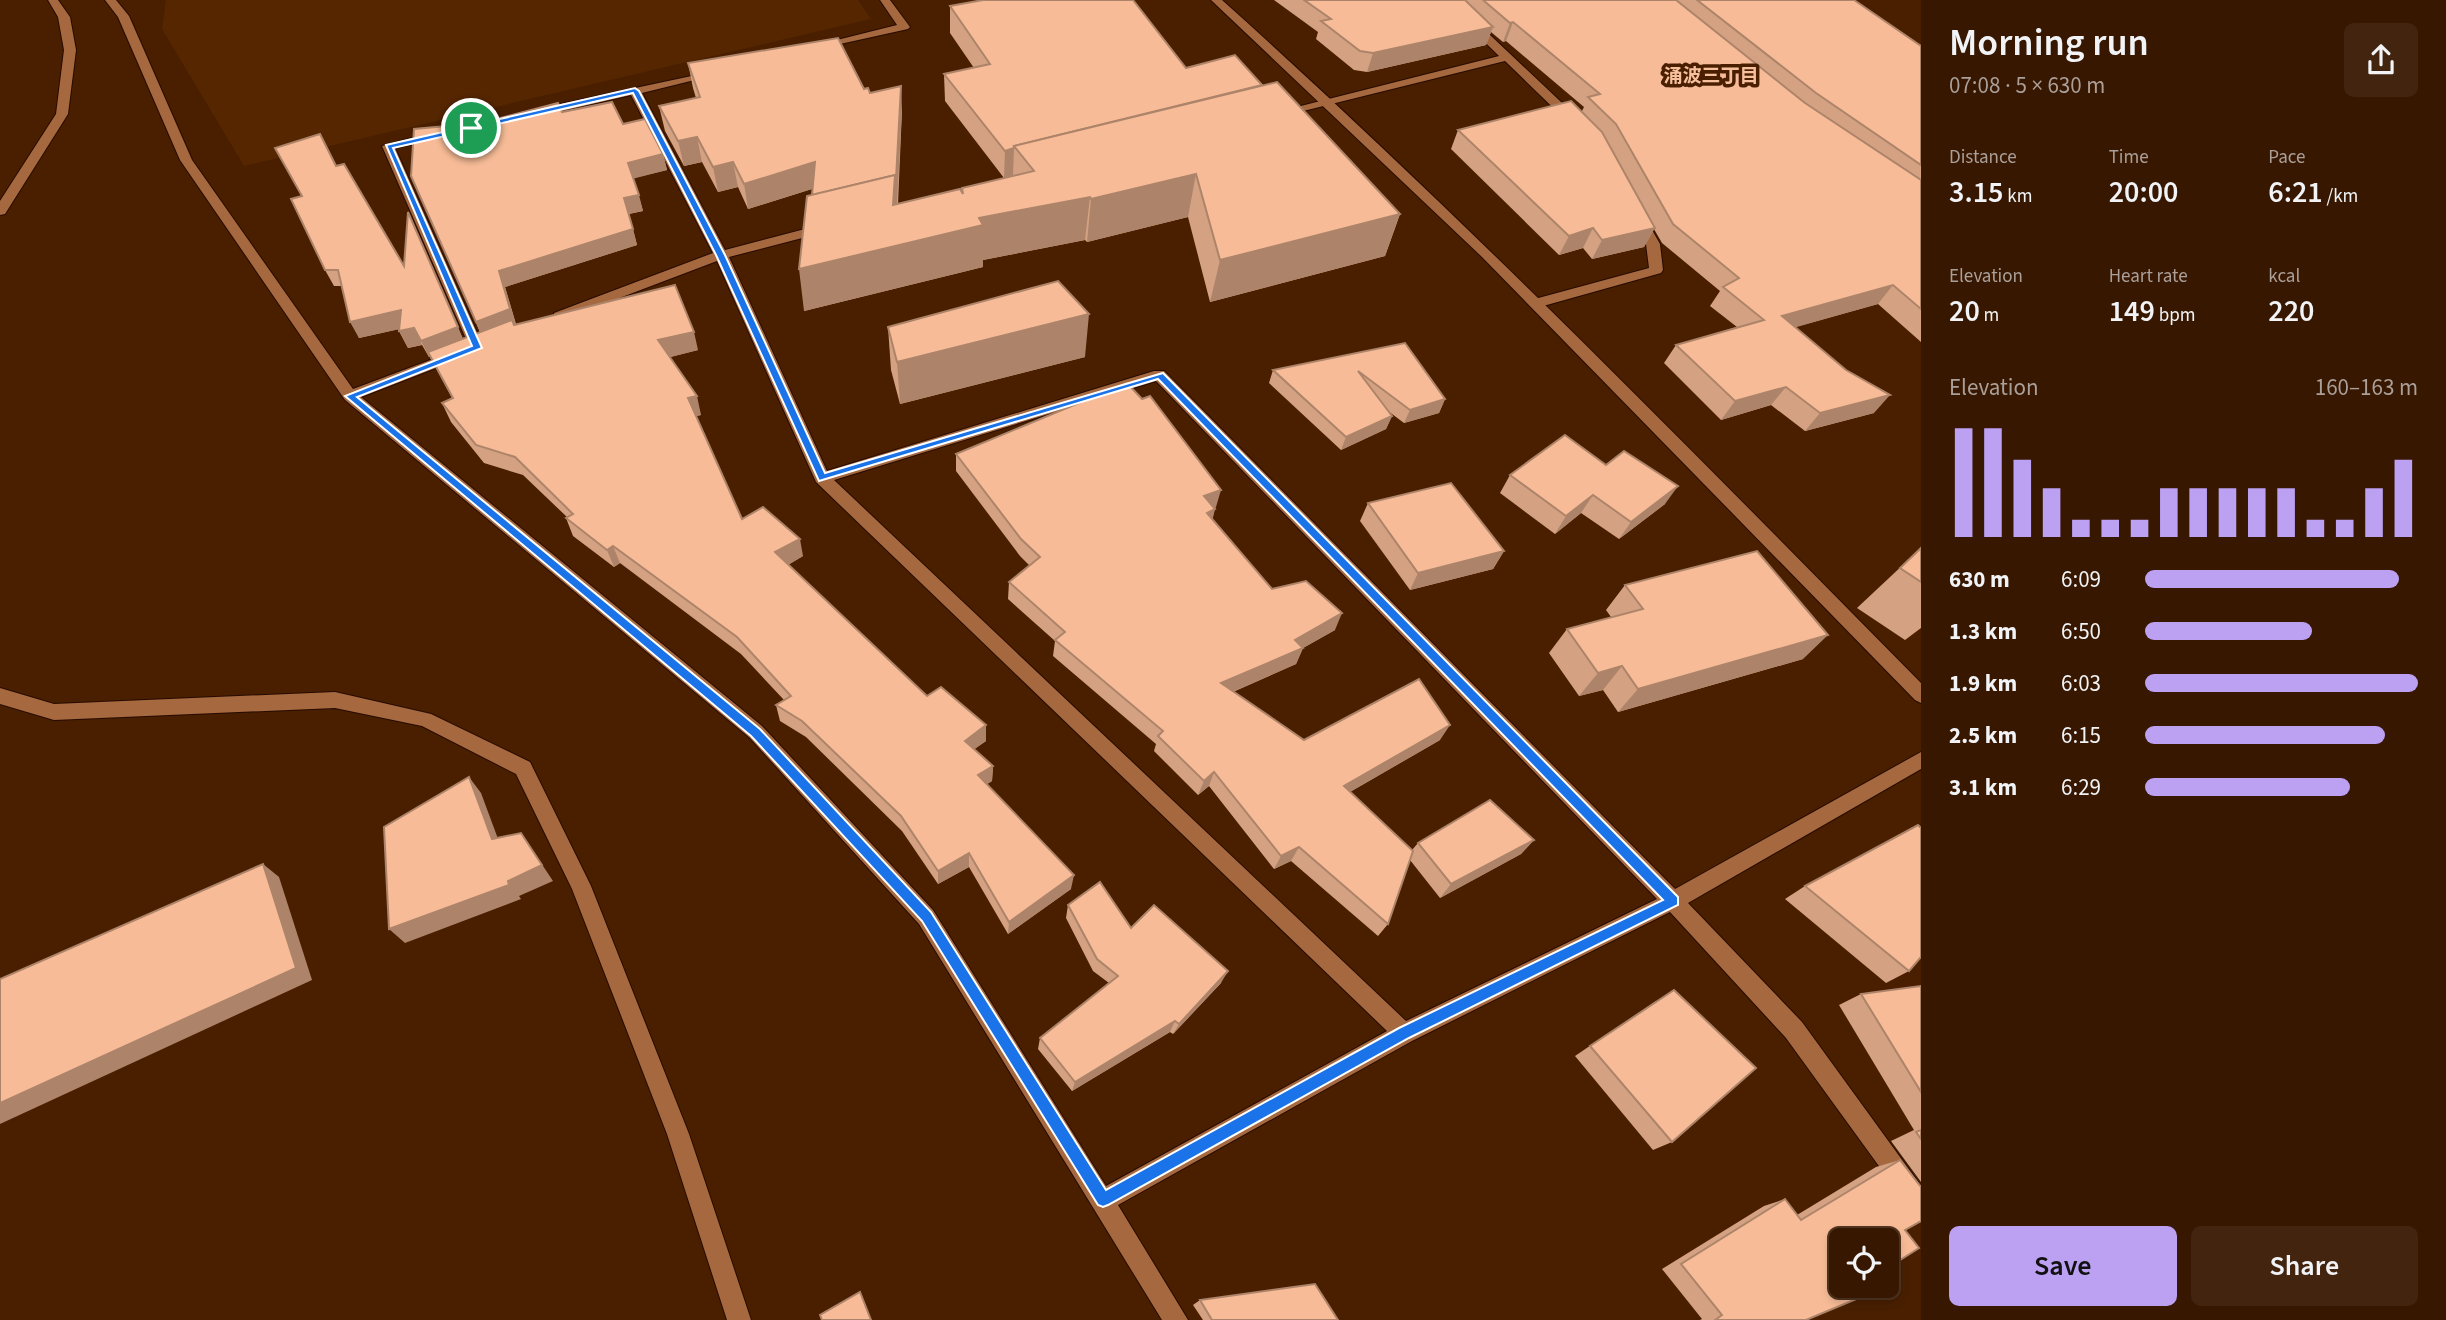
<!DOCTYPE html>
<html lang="en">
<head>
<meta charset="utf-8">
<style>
	:root { --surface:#371700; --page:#42240f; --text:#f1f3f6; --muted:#aa9f99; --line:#513622; --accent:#bca0f2 }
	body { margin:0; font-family:"Source Sans 3","Noto Sans JP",sans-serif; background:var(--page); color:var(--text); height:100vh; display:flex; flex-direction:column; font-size:26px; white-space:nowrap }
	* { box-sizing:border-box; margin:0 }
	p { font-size:23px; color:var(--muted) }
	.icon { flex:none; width:38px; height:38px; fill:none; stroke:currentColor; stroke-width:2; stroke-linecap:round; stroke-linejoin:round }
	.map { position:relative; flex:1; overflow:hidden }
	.side { display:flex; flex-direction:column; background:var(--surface); width:525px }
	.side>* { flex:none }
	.fabs { position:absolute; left:1829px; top:1228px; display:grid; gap:14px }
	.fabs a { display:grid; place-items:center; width:70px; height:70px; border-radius:10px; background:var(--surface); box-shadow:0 4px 10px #0003,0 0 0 2px var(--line); font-size:35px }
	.pin { position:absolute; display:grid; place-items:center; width:60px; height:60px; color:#fff; margin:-30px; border:4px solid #fff; border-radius:50%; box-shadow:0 2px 7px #0007 }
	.round { display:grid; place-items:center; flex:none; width:74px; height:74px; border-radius:10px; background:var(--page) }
	.head { display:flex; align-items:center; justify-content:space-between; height:119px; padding:0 28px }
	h1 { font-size:38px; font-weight:600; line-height:52px }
	.stats { display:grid; grid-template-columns:repeat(3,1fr); gap:10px; height:119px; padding:7px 28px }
	.stats div { display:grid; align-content:center }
	.stats b { font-size:30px; font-weight:600 }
	.stats small { font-size:19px; font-weight:400 }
	.stats p { font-size:19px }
	.chart { height:196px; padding:14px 28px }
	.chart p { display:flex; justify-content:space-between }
	.chart svg { width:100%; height:126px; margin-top:7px; stroke:var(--accent); stroke-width:6 }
	.primary-button { display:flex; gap:14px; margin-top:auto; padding:14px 28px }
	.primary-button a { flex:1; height:80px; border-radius:10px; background:var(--accent); color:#111; font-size:28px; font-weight:600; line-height:80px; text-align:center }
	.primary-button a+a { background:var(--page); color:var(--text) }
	ul { padding:0 28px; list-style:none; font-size:23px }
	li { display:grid; grid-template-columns:112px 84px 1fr; align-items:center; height:52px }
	li i { height:18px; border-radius:9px; background:var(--accent) }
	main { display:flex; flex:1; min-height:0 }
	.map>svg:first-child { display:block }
</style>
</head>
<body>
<main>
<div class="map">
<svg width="1921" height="1320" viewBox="0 0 1921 1320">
	<rect width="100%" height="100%" fill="#491f00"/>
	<polygon fill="#552600" points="166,0 858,0 871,19 244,166 162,29"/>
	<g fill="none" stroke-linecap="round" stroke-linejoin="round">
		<g stroke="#270b00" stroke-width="2">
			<g id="street">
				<polygon points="48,0 58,0 70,17 76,50 68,114 5,214 0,215 0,201 56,114 64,50 58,17"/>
				<path d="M105,0H116L129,16L192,160L353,389L449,353H459L461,356L459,359L361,397L762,726L933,910L1106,1186L1387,1031L816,482L717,261L564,319H554V313L713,253L631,95L536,117L530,113L532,110L715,71V75L642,93L725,250L824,224L831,228L829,231L729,257L827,471L1154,371H1164L1675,889L1921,752V769L1688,903L1802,1022L1921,1186V1216L1913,1213L1786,1038L1670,912L1412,1041L1118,1205L1188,1320H1162L919,924L750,738L345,400L180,160L118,17ZM1156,381L1657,899L1406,1021L834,480Z"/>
				<polygon points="880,0 890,0 910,27 908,29 813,50 813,46 897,25"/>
				<polygon points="1442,0 1453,0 1579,119 1579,125 1571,125 1505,61 1279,117 1273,113 1499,56"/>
				<polygon points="434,132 440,136 438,139 395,148 484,348 477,353 470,348 382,146"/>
				<polygon points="1638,213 1643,214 1660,244 1663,270 1661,273 1536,308 1531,306 1531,300 1649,268 1646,244 1631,217"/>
				<polygon points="0,688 54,704 335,692 431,714 530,762 591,886 689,1134 751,1320 727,1320 667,1134 572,889 516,774 422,726 335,708 54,720 0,704"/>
			</g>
		</g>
		<g stroke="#270b00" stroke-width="2">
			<path id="secondary" d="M1211,0H1222C1465,218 1692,451 1921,683V703L1915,700L1482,257Z"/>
		</g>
		<use href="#street" fill="#a5683f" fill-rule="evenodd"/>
		<use href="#secondary" fill="#a5683f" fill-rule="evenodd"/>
	</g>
	<g fill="#d4a282">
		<polygon points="1274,0 1854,0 1921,46 1921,342 1878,304 1795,327 1874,413 1805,431 1771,405 1721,420 1664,363 1676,345 1737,327 1710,306 1720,291 1662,243 1654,229 1644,247 1592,259 1583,248 1559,255 1451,149 1458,130 1582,111 1584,107 1506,41 1503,42 1491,32 1486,45 1367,72 1354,70 1316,39 1318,32"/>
		<polygon points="950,6 1186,68 1262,85 1400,214 1385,256 1210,302 1188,217 1087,242 1085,240 983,260 983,267 804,311 812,189 748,209 738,187 718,192 702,162 684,166 665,131 659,106 696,98 693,88 688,63 864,89 902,110 898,204 962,192 962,188 1004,178 945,101 944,74 974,68 950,33"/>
		<polygon points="562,112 623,124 663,154 667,170 633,178 643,211 629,214 637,245 505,287 516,324 698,350 670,357 701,415 696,416 742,519 803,556 788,565 927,696 986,741 974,749 993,766 992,781 987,784 1071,889 1008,934 969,867 938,884 902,831 806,737 780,721 776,705 784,700 741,654 620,563 614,567 573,536 566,518 567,517 523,475 484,463 451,422 442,403 452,398 430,357 429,357 422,345 408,348 399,331 399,329 359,338 342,286 334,286 325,270 302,196 275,148 336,166 404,266 408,212 463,339 480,332 411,176 481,123"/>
		<polygon points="888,327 1085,357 900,404 891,370"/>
		<polygon points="1405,343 1445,399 1439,413 1404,423 1388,411 1392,416 1386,429 1341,450 1269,383 1273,370"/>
		<polygon points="956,454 1216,507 1215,508 1212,520 1272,589 1335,630 1303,648 1296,664 1233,692 1304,740 1440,740 1350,792 1412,850 1418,843 1534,840 1521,854 1440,898 1410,860 1388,924 1378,936 1291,861 1274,869 1209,786 1198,795 1154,751 1156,744 1053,656 1055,641 1008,599 1009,582 1029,565 1020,556 956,471"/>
		<polygon points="1606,465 1665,504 1619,539 1581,513 1555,534 1500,493 1510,475"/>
		<polygon points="1368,503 1504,551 1493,569 1410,590 1360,521"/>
		<polygon points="1921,548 1921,628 1905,640 1857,608"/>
		<polygon points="1625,585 1803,659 1618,712 1603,690 1579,696 1549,653 1567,629 1611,617 1606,610"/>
		<polygon points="1805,886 1909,971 1886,983 1785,899"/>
		<polygon points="1068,905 1131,928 1221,983 1173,1034 1170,1032 1072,1091 1038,1049 1040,1038 1109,983 1093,971 1066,918"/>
		<polygon points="1921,986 1921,1182 1891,1141 1914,1130 1839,1005 1861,994"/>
		<polygon points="1656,1001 1672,1142 1653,1150 1575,1056"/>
		<polygon points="1900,1160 1905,1230 1806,1320 1700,1320 1702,1319 1662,1269 1764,1206 1785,1199 1797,1215 1876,1167"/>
		<polygon points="1200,1300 1338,1320 1203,1320 1193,1305"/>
	</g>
	<g fill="#ad846a">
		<polygon points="1513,22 1506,41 1503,42 1510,23"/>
		<polygon points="1493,27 1486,45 1367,72 1373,53"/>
		<polygon points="901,86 902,110 897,204 979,218 1090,197 1085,240 983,260 983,267 804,311 799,269 893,205"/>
		<polygon points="697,137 702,162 684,166 678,141"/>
		<polygon points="1014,148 1013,175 1004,178 1005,151"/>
		<polygon points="663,154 667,170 632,179 628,163"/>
		<polygon points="733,162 738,187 718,192 713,167"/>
		<polygon points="815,162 818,187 748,209 744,184"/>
		<polygon points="1196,174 1188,217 1087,242 1091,199"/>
		<polygon points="639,195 643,211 628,214 624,198"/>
		<polygon points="1400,214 1385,256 1210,302 1220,260"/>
		<polygon points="415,228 465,344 429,357 421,341"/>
		<polygon points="1593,228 1583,248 1559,255 1569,236"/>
		<polygon points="1655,228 1644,247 1592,259 1602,240"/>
		<polygon points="633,229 637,245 505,287 516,325 482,338 476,322 499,271"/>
		<polygon points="1893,285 1878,304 1768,335 1782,316"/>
		<polygon points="401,310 409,327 359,338 350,322"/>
		<polygon points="1089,314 1085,357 900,404 897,362"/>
		<polygon points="414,328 422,345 408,348 399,331"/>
		<polygon points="694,332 698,350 663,359 658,340"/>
		<polygon points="1786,387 1771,405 1721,420 1735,401"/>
		<polygon points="1890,395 1874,413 1805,431 1820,413"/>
		<polygon points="697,396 701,415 693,417 688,398"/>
		<polygon points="1445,399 1439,413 1404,423 1410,410"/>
		<polygon points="1392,416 1386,429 1341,450 1346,437"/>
		<polygon points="1678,486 1665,504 1619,539 1631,522"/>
		<polygon points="1221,490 1216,507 1200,514 1204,496"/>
		<polygon points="1593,495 1581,513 1555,534 1566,516"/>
		<polygon points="1215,509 1211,526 1207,513"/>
		<polygon points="800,539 803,556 779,570 775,552"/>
		<polygon points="613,546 620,563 614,567 607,550"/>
		<polygon points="1504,551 1493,569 1410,590 1418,573"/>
		<polygon points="1342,613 1335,630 1303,648 1296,664 1216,699 1221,683"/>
		<polygon points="1828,635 1803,659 1618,712 1638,689"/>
		<polygon points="1622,666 1603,690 1579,696 1598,673"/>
		<polygon points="986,725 986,741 965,756 965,741"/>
		<polygon points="1450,725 1440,740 1336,800 1344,786"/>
		<polygon points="993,766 992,781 978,790 978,775"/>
		<polygon points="1214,772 1209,786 1198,795 1204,781"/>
		<polygon points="469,777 481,793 504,855 492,839"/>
		<polygon points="521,833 553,881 519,896 521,899 405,943 389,929 508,881"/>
		<polygon points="1534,840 1521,854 1440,898 1451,884"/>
		<polygon points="1299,847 1291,861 1274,869 1281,856"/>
		<polygon points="969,853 969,867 938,884 938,871"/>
		<polygon points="263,864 279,877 312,980 0,1124 0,1103"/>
		<polygon points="1074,875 1071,889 1008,934 1009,922"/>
		<polygon points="1228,971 1221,983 1173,1034 1179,1024"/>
		<polygon points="1175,1021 1170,1032 1072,1091 1075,1082"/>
	</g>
	<g fill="#f7bc97" stroke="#ad846a" stroke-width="2">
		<polygon points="983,0 1133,0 1186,68 1235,55 1262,85 1014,146 1014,148 1005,151 944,74 990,64 950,6"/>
		<polygon points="1304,0 1465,0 1493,27 1373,53 1360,51 1321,21 1331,19"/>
		<polygon points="1483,0 1676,0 1805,103 1921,180 1921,309 1893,285 1782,316 1846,370 1890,395 1820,413 1786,387 1735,401 1676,345 1764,320 1723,287 1739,278 1673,224 1616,124 1588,97 1600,94 1513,22 1510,23"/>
		<polygon points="1697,0 1854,0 1921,46 1921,165 1816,93"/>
		<polygon points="838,38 864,89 868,88 870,93 901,86 896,179 895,180 895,175 812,195 815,162 744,184 733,162 713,167 697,137 678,141 659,106 700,97 688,63"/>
		<polygon points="1277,82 1400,214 1220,260 1196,174 1091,199 1090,197 979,218 983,225 799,269 807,196 895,175 893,205 960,189 963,194 962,188 1034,171 1014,146"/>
		<polygon points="1571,101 1602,132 1655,228 1602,240 1593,228 1569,236 1458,130"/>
		<polygon points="612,102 623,124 645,119 663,154 628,163 639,195 624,198 633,229 499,271 510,309 476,322 411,176 414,129 481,123 558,103 562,112"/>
		<polygon points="320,134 336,166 344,164 404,266 408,212 458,327 421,341 414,328 399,331 401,310 350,322 338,270 325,270 291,199 302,196 275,148"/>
		<polygon points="1058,281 1089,314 897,362 888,327"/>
		<polygon points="675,285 694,332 658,340 697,396 688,398 742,519 763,507 800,539 775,552 927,696 941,687 986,725 965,741 993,766 978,775 1074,875 1009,922 969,853 938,871 901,816 802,721 776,705 791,696 737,637 613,546 607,550 566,518 573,514 515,457 476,445 442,403 453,398 428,352 512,320 514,325"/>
		<polygon points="1405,343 1445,399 1410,410 1358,371 1392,416 1346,437 1273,370"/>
		<polygon points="1127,383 1142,399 1150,396 1221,490 1204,496 1215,509 1207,513 1272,589 1306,581 1342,613 1295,640 1303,648 1221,683 1304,740 1419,679 1450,725 1344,786 1413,851 1388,924 1299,847 1281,856 1214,772 1204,781 1158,736 1163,731 1055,640 1065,632 1009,582 1040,557 1021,539 956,454"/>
		<polygon points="1565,435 1606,465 1624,451 1678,486 1631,522 1593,495 1566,516 1510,475"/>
		<polygon points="1451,483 1504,551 1418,573 1368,503"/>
		<polygon points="1921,548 1921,582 1900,568"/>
		<polygon points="1757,551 1828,635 1638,689 1622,666 1598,673 1567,629 1643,609 1625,585"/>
		<polygon points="469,777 492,839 521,833 542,865 508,881 509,885 389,929 384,827"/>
		<polygon points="1490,800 1534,840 1451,884 1418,843"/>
		<polygon points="1918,825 1921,828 1921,957 1909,971 1805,886"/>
		<polygon points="263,864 296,968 0,1103 0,979"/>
		<polygon points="1100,882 1131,928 1154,905 1228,971 1179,1024 1175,1021 1075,1082 1040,1038 1118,976 1097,959 1068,905"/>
		<polygon points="1921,986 1921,1092 1861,994"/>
		<polygon points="1674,990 1756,1068 1672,1142 1590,1046"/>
		<polygon points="1921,1130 1921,1139 1916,1132"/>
		<polygon points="1900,1160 1921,1187 1921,1221 1905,1230 1919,1248 1886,1269 1886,1241 1841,1241 1841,1286 1859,1286 1855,1289 1861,1297 1806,1320 1715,1320 1722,1315 1681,1264 1785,1199 1801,1220"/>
		<polygon points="1315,1284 1338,1320 1212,1320 1200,1300"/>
		<polygon points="860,1292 871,1320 822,1320 820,1315"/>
	</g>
	<path fill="#1a73e8" stroke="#fff" stroke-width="2" fill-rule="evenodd" d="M635,88L639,91L725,255L825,473L1163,373L1678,897V905L1409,1038L1108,1205L1103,1207L1098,1205L922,921L751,736L345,396L472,346L386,145ZM633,93L716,255L819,481L1158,379L1663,900L1399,1028L1106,1190L931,912L760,729L357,397L482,348L393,148Z"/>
	<g text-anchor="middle" stroke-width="7" stroke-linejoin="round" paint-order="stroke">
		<g font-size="19" font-weight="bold" fill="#f6c09d" stroke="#491f00">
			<text x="1711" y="82">涌波三丁目</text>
		</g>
	</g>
</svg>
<div class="fabs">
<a><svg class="icon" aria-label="locate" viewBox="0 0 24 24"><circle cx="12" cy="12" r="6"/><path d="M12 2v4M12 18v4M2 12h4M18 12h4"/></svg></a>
</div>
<div class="pin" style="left:471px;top:128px;background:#1e9e55"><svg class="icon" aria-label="arrive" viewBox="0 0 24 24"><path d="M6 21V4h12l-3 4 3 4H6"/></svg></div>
</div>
<section class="side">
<div class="head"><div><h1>Morning run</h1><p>07:08 · 5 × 630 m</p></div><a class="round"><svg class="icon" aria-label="share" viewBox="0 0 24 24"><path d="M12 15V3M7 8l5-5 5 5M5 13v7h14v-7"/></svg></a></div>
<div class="stats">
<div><p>Distance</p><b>3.15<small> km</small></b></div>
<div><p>Time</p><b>20:00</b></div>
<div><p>Pace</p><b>6:21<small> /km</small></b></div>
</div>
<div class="stats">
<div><p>Elevation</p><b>20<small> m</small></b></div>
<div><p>Heart rate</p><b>149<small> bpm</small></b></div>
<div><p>kcal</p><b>220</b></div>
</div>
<div class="chart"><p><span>Elevation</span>160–163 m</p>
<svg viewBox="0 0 160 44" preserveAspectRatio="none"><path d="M5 44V6M15 44V6M25 44V17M35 44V27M45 44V38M55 44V38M65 44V38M75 44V27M85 44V27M95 44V27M105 44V27M115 44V27M125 44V38M135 44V38M145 44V27M155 44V17"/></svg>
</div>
<ul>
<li><b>630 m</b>6:09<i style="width:93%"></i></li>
<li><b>1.3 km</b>6:50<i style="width:61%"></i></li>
<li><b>1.9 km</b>6:03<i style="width:100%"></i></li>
<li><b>2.5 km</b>6:15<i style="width:88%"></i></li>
<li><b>3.1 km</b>6:29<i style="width:75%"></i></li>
</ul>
<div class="primary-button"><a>Save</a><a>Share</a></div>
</section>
</main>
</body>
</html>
